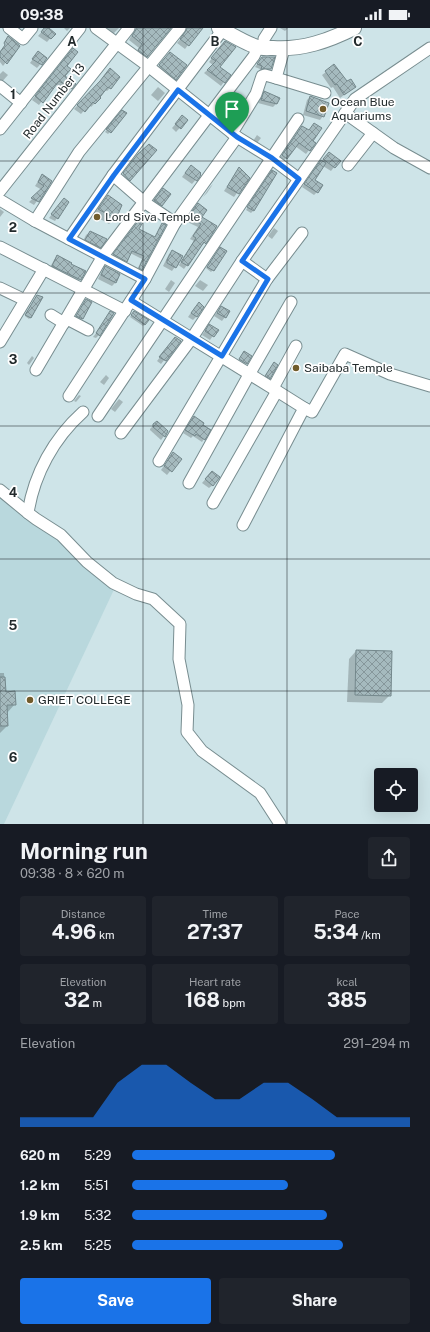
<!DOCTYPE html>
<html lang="en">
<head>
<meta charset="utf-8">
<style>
	:root { --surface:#171b24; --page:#20242c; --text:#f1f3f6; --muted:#9ea1a6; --accent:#1a73e8 }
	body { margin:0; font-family:"Public Sans",sans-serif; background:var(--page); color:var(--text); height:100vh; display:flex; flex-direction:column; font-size:15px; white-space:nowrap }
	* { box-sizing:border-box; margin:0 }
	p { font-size:13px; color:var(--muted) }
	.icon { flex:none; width:22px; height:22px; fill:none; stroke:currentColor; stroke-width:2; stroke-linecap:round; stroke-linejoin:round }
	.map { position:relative; height:796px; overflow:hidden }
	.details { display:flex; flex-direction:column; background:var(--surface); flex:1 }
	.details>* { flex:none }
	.controls { position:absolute; left:374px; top:740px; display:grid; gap:8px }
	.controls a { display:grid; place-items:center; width:44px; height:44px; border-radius:4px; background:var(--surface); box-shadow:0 4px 16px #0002; font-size:20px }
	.pin { position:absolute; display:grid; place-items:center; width:34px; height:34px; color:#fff; margin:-41px -17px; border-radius:50% 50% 50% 0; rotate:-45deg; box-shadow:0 0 4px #0007 }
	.pin .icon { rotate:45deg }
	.round { display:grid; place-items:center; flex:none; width:42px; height:42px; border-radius:4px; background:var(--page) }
	.overview { display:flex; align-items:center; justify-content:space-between; height:68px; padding:0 20px }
	h1 { font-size:22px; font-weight:700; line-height:30px }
	.metrics { display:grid; grid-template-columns:repeat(3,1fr); gap:6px; height:68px; padding:4px 20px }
	.metrics div { display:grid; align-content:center; border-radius:4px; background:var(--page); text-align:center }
	.metrics b { font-size:20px; font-weight:700 }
	.metrics small { font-size:11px; font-weight:400 }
	.metrics p { font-size:11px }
	.chart { height:112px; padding:8px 20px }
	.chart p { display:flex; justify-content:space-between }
	.chart svg { width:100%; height:72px; margin-top:4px; fill:var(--accent); opacity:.7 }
	.button { display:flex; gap:8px; margin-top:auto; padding:8px 20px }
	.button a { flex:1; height:46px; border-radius:4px; background:var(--accent); color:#fff; font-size:16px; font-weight:700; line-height:46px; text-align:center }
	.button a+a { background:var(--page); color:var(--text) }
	ul { padding:0 20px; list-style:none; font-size:13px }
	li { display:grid; grid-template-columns:64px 48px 1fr; align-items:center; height:30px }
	li i { height:10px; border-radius:5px; background:var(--accent) }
	.status { display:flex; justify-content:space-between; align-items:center; height:28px; padding:0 20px; background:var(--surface); direction:ltr }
	.status svg { height:11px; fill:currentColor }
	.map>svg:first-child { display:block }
</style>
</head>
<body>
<div class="status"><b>09:38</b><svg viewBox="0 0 49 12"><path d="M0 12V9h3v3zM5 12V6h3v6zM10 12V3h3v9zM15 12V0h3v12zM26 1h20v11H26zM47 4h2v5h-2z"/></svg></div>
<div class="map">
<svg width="430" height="796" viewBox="0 0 430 796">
	<defs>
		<pattern id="building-cross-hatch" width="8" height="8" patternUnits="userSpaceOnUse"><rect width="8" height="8" fill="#a5babe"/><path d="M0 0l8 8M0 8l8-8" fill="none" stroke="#86979b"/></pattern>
	</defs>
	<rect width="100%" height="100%" fill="#cee4e8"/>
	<polygon fill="#b9d8dd" points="0,456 118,553 4,796 0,796"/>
	<g fill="#0003">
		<polygon points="45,0 48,0 54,6 47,14 38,8"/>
		<polygon points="64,0 70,0 67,3"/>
		<polygon points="106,0 119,0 111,8 104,3"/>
		<polygon points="131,0 170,0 143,32 135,26 139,20 129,12 133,5"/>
		<polygon points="182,0 198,0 200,1 185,21 177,15 182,9 183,1"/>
		<polygon points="280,0 288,0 285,3"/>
		<polygon points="225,14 219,40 229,47 221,58 204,45 213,37 209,34"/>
		<polygon points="19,18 3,38 0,34 0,25"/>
		<polygon points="70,25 65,38 64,49 75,56 68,64 55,56 39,77 32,72"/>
		<polygon points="35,28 46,30 37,40 30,35"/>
		<polygon points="166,29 176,51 172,54 156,41"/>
		<polygon points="262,30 270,41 267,44 259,44 260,41 255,39"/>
		<polygon points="110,41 110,60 107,63 105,62 100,70 91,79 89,77 81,86 74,81 97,57"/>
		<polygon points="3,43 8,47 0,56 0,46"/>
		<polygon points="326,44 355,59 340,70 333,59 331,60 322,47"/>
		<polygon points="158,59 165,65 158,73 151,67"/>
		<polygon points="264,65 276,76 273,79 258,75 261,68"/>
		<polygon points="310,69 323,88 320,92 303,87 307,72"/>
		<polygon points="226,80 234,86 226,97 217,90"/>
		<polygon points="120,85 110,104 108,106 105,104"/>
		<polygon points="179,92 187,92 176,104 172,100"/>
		<polygon points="302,99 312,114 309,122 306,126 295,118 283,134 279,131"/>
		<polygon points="257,107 261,110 257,115 253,113"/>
		<polygon points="326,128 339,133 331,143 323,138 314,152 317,164 314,167 302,159 318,136"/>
		<polygon points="135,130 130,152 127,155 121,149"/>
		<polygon points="239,140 248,150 234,169 224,163"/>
		<polygon points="187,142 200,147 192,156 182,149"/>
		<polygon points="269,146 254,182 251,185 246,182"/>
		<polygon points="42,147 51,154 34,177 29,174 42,162 35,158"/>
		<polygon points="213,156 207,165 203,169 210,159"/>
		<polygon points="159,165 161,177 158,181 151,176"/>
		<polygon points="108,168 115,190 109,196 93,187"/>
		<polygon points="61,174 68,174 55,193 49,190"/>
		<polygon points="194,180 200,189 216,199 205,215 201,218 200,218 187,237 184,241 177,236 172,243 163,238 169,226 173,223 179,237 194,213 190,211 198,199 185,193"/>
		<polygon points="0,181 4,184 0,189"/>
		<polygon points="137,196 138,202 154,210 162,196 141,241 139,243 137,242 142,231 130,225 124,235 112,229"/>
		<polygon points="274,200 278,203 272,211 268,208"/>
		<polygon points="90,204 100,219 96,223 82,215 86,207"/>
		<polygon points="219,222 213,242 211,244 206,240"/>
		<polygon points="57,228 70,237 85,244 76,255 49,241 54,232"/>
		<polygon points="105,239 115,255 112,258 98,251 102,243"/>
		<polygon points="171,252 175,255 169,264 165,261"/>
		<polygon points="200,252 208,257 203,263 195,258"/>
		<polygon points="37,268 30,290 29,291 25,288"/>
		<polygon points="86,272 91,274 82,291 78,294 73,292"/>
		<polygon points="195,279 196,289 193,292 188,289"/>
		<polygon points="221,279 225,289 222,293 214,288"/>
		<polygon points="134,284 148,293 143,298 130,289"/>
		<polygon points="209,297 217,302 210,312 202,307"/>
		<polygon points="101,299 99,307 96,310 93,309"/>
		<polygon points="180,313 161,336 157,333 172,314"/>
		<polygon points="244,324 251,328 243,339 236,335"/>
		<polygon points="32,328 34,330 29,337 27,335"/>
		<polygon points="106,347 109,350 104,357 100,354"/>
		<polygon points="79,367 81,368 76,374 74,373"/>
		<polygon points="119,371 123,374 115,384 111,381"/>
		<polygon points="194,390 204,411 202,414 193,408 191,410 183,405"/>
		<polygon points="157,394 167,404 161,412 150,402 150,401"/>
		<polygon points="173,425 180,431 167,447 161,442"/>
		<polygon points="209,447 213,457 209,460 202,455"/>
		<polygon points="356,623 390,667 382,675 347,674 349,631"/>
		<polygon points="0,645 4,645 5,665 15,676 7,685 7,698 0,705"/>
	</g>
	<g fill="url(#building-cross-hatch)" stroke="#74888c">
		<polygon points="44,0 49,0 56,6 51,11 41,4"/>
		<polygon points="137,0 171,0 147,29 138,22 142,16 132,8"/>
		<polygon points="187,0 203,0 189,18 180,11 185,4"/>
		<polygon points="8,8 20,18 7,36 0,29 0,24 5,17 4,15"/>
		<polygon points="225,13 236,19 220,39 231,47 225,55 207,42 216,33 211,30"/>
		<polygon points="73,20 78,24 67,38 71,41 65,48 76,56 72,61 59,53 43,75 35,68"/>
		<polygon points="38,23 47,30 42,37 32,31"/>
		<polygon points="170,24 187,37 176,52 159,37"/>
		<polygon points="262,29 275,29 271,41 261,41 262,38 257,36"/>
		<polygon points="334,36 347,53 351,51 356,59 344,67 337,56 335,57 325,43"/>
		<polygon points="110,40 120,49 111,61 108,59 100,69 101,70 95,76 93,74 85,84 77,77 100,53"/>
		<polygon points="264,63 280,70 277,76 261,72"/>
		<polygon points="310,68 329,75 324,89 306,83"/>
		<polygon points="229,75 238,81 235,87 231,85 234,88 230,95 220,86"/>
		<polygon points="122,82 127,85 111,105 106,101"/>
		<polygon points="182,87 188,92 181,101 175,96"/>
		<polygon points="314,95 322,100 313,113 316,115 310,123 299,115 287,131 282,127 302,98 309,102"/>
		<polygon points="149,116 157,122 130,153 123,145 138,126"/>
		<polygon points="329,124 341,133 335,140 323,131"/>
		<polygon points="321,132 326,135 315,152 323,157 318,165 304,156"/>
		<polygon points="191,137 201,145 200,146 201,147 197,153 185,145"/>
		<polygon points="239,139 250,150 239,166 227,159"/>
		<polygon points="272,142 277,145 254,183 247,179"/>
		<polygon points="42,146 52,153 39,174 31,170 44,158 38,154"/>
		<polygon points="163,160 171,166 162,178 154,172"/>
		<polygon points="108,167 122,177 116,191 98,181"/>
		<polygon points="64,170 69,174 58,191 51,186"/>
		<polygon points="198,175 207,182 202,189 217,198 206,216 204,214 188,238 181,234 196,210 193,208 201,196 188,189"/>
		<polygon points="139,192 143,194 139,201 155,209 162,195 166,197 142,242 139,240 144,228 132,223 127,234 113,226"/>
		<polygon points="90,203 107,211 101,220 85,212"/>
		<polygon points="220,219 227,223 214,243 207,239"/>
		<polygon points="172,222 183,228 176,240 167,235 167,232"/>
		<polygon points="57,227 72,235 71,236 86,243 81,252 52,238"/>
		<polygon points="105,238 120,246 116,255 101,247"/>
		<polygon points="37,267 43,269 31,290 25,287"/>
		<polygon points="86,271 92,274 83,291 76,288"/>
		<polygon points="199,274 204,279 197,289 191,285"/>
		<polygon points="221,278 230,283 226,290 217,285"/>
		<polygon points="110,283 114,285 100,308 96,305"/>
		<polygon points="134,283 149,292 145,297 131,287"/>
		<polygon points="209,296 219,302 214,309 205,303"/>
		<polygon points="175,309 181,313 166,333 159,329"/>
		<polygon points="244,323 252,328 247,336 239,331"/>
		<polygon points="274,334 278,337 270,351 265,348"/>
		<polygon points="194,388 204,395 203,397 211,402 205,412 196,406 195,408 185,402"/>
		<polygon points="157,393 168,403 165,409 153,399 153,396"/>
		<polygon points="173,424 182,431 172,444 164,438"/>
		<polygon points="212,443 220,449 213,458 205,451"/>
		<polygon points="356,622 392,623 391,668 355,667"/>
		<polygon points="0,649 5,649 6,664 15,663 16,677 7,677 8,698 0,698"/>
	</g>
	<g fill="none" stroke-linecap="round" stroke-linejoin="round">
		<g stroke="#788d90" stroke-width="13">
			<g id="minor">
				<polyline points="9,0 23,11 32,0"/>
				<polyline points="96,0 148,38 237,109 271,130 299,151"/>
				<polyline points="264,11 271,0"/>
				<polyline points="284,21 276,50 325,65"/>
				<polyline points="0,58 21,75"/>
				<polyline points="345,85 394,120 430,140"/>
				<polyline points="0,101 80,0"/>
				<polyline points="232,105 256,66 262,48 265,47 276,50"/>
				<polyline points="348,137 373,105"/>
				<polyline points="0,163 129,0"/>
				<polyline points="0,172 35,193 145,251"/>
				<polyline points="35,193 79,124 180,0"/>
				<polyline points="175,195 144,174 113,147 224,0"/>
				<polyline points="69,211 113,147"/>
				<polyline points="0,219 125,283"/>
				<polyline points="242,233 267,251"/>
				<polyline points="0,260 25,272"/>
				<polyline points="131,273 277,363 213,475"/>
				<polyline points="51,287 64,295"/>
				<polyline points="67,291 88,302"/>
				<polyline points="0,314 44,241"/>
				<polyline points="36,342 103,228 235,53 254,28 258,19"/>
				<polyline points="273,360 296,318"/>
				<polyline points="69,368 145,251 175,195 237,109"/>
				<polyline points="304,380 312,384 345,326 390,346 430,358"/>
				<path d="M83,384C54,410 34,446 28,485L36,491L61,507L87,534L113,555L136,566L153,571L180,596L179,631L188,677L187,704L202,723L260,765L280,796"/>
				<polyline points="98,388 298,91"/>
				<polyline points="121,405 192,310 242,233 355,71 430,20"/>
				<polyline points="159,433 267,251 302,205"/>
				<polyline points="189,455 250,345 291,274"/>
				<polyline points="0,462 28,485"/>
				<polyline points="243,497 304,380 277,363"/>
			</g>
		</g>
		<g stroke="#788d90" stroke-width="16">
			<path id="major" d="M219,0C229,5 248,17 258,19C263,21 269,20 273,20C302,22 328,13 354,0"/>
		</g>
		<use href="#minor" stroke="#fff" stroke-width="11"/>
		<use href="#major" stroke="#fff" stroke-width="14"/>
	</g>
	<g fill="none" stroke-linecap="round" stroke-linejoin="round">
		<g stroke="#fff" stroke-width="8">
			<polygon id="route" points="178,62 237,109 272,130 299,151 242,233 268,251 222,328 131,272 145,251 69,211 114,147"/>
		</g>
		<use href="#route" stroke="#1a73e8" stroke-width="5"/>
	</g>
	<path fill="none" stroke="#222a2c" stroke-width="1" stroke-opacity="0.55" d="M143,0V796M287,0V796M0,133H430M0,265H430M0,398H430M0,531H430M0,663H430"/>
	<g fill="#715c2c" stroke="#fff" stroke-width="1.5">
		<circle cx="323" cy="81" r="4"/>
		<circle cx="97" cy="189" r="4"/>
		<circle cx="296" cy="340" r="4"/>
		<circle cx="30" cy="672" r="4"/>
	</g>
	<g text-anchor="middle" stroke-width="3.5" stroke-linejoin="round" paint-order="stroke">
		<g font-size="12" fill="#222a2c" stroke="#fff">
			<text transform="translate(54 73) rotate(-52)" y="4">Road Number 13</text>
		</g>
		<g font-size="12" fill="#222a2c" stroke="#fff" text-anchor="start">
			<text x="331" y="78">Ocean Blue<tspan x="331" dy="14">Aquariums</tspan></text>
			<text x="105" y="193">Lord Siva Temple</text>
			<text x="304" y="344">Saibaba Temple</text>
			<text x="38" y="676">GRIET COLLEGE</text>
		</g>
	</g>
	<g font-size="13" text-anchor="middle" font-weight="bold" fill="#222a2c" stroke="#fff" stroke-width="3.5" stroke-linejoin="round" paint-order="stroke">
		<text x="72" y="18">A</text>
		<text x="215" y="18">B</text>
		<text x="358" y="18">C</text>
		<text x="13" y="71">1</text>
		<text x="13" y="204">2</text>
		<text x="13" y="336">3</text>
		<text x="13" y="469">4</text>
		<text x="13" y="602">5</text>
		<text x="13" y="734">6</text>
	</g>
</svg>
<div class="controls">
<a><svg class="icon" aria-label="locate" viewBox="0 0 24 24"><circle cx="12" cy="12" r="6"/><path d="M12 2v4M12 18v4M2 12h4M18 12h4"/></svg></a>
</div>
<div class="pin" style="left:232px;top:105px;background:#1e9e55"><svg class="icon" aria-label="arrive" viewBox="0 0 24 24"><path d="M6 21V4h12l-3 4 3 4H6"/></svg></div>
</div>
<section class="details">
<div class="overview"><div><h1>Morning run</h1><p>09:38 · 8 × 620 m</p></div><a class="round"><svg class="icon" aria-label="share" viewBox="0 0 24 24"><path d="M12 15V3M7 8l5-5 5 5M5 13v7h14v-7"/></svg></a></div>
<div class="metrics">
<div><p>Distance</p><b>4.96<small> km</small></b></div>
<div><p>Time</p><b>27:37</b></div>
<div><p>Pace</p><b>5:34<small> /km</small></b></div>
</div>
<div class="metrics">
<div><p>Elevation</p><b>32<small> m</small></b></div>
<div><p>Heart rate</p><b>168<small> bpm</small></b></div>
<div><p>kcal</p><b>385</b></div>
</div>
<div class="chart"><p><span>Elevation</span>291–294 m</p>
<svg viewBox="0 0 160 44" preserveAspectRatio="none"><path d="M0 44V38L10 38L20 38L30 38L40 17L50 6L60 6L70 17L80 27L90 27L100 17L110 17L120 27L130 38L140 38L150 38L160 38V44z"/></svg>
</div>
<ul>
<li><b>620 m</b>5:29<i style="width:73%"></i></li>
<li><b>1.2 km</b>5:51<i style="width:56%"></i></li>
<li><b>1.9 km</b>5:32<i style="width:70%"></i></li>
<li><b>2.5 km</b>5:25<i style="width:76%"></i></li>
</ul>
<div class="button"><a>Save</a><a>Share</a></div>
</section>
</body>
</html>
